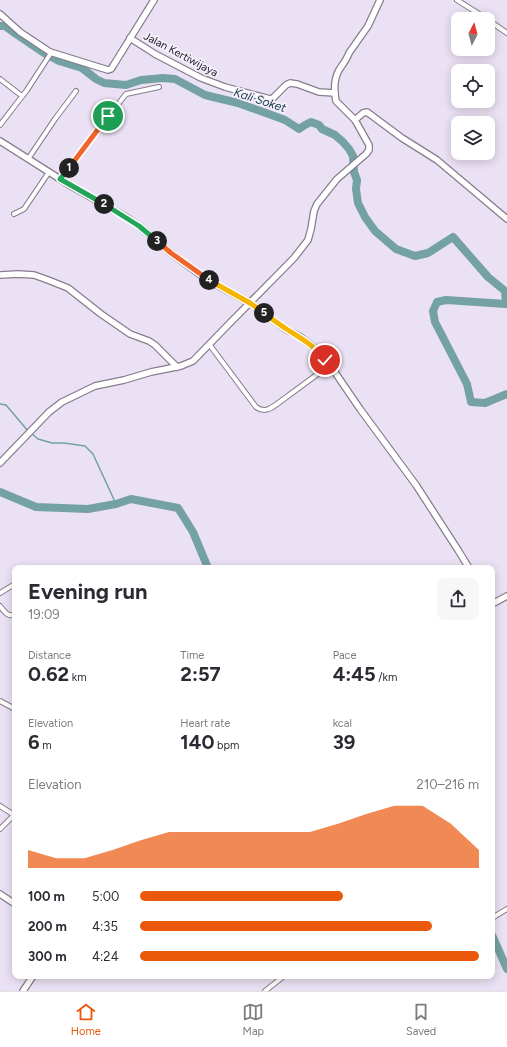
<!DOCTYPE html>
<html lang="en">
<head>
<meta charset="utf-8">
<style>
	:root { --surface:#fff; --page:#f7f7f7; --text:#2b2b33; --muted:#7c7c81; --line:#e1e1e2; --accent:#ea580c }
	body { margin:0; font-family:Figtree,sans-serif; background:var(--page); color:var(--text); height:100vh; display:flex; flex-direction:column; font-size:15px; white-space:nowrap }
	* { box-sizing:border-box; margin:0 }
	p { font-size:13px; color:var(--muted) }
	.icon { flex:none; width:22px; height:22px; fill:none; stroke:currentColor; stroke-width:2; stroke-linecap:round; stroke-linejoin:round }
	.map { position:relative; flex:1; overflow:hidden }
	.side { position:absolute; left:12px; top:565px; width:483px; height:414px; display:flex; flex-direction:column; background:var(--surface); border-radius:8px; box-shadow:0 2px 10px #0003 }
	.side>* { flex:none }
	.needle { width:26px; rotate:6deg }
	.buttons { position:absolute; left:451px; top:12px; display:grid; gap:8px }
	.buttons a { display:grid; place-items:center; width:44px; height:44px; border-radius:8px; background:var(--surface); box-shadow:0 2px 10px #0003; font-size:20px }
	.pin { position:absolute; display:grid; place-items:center; width:34px; height:34px; color:#fff; margin:-17px; border:2px solid #fff; border-radius:50%; box-shadow:0 1px 4px #0007 }
	.km { position:absolute; width:20px; height:20px; margin:-10px; border-radius:50%; background:#222; color:#fff; font-size:11px; line-height:20px; text-align:center }
	.round { display:grid; place-items:center; flex:none; width:42px; height:42px; border-radius:8px; background:var(--page) }
	.headline { display:flex; align-items:center; justify-content:space-between; height:68px; padding:0 16px }
	h1 { font-size:22px; font-weight:700; line-height:30px }
	.stats { display:grid; grid-template-columns:repeat(3,1fr); gap:6px; height:68px; padding:4px 16px }
	.stats div { display:grid; align-content:center }
	.stats b { font-size:20px; font-weight:700 }
	.stats small { font-size:11px; font-weight:400 }
	.stats p { font-size:11px }
	.chart { height:112px; padding:8px 16px }
	.chart p { display:flex; justify-content:space-between }
	.chart svg { width:100%; height:72px; margin-top:4px; fill:var(--accent); opacity:.7 }
	ul { padding:0 16px; list-style:none; font-size:13px }
	li { display:grid; grid-template-columns:64px 48px 1fr; align-items:center; height:30px }
	li i { height:10px; border-radius:5px; background:var(--accent) }
	.tabs { display:flex; justify-content:space-around; align-items:center; height:56px; border-top:1px solid var(--line); background:var(--surface); font-size:11px; color:var(--muted) }
	.tabs a { display:grid; justify-items:center; gap:2px }
	.tabs .on { color:var(--accent) }
	.map>svg:first-child { display:block }
</style>
</head>
<body>
<div class="map">
<svg width="507" height="991" viewBox="0 0 507 991">
	<rect width="100%" height="100%" fill="#ebe1f4"/>
	<g fill="none" stroke-linecap="round" stroke-linejoin="round">
		<g stroke="#74a1a4" stroke-width="1.5">
			<polyline points="0,404 6,405 28,431"/>
			<polyline points="31,433 38,439 52,443 64,443 85,446 93,454 116,504"/>
		</g>
		<g stroke="#74a1a4" stroke-width="8">
			<polyline points="0,26 5,26 16,34 44,53 59,61 82,68 96,79 104,83 126,85 141,80 163,78 175,79 205,95 238,103 266,113 285,120 299,129 305,125 311,122 319,125 322,129 335,135 343,142 349,149 353,156 354,172 357,180 356,189 358,203 365,217 375,231 396,249 415,256 428,253 453,237 488,277 505,291 506,304 446,300 437,302 433,311 435,322 467,384 471,402 485,403 507,394"/>
			<polyline points="0,492 36,507 88,509 116,504 131,499 178,508 193,532 208,568"/>
			<polyline points="492,935 507,969"/>
		</g>
		<g stroke="#867d8d" stroke-width="6">
			<g id="street">
				<polyline points="457,0 487,19"/>
				<polyline points="488,20 507,33"/>
				<polyline points="0,79 22,96"/>
				<polyline points="0,125 27,90 51,53"/>
				<polyline points="28,159 55,119 76,91"/>
				<polyline points="60,179 126,94 159,87"/>
				<polyline points="14,214 24,209 49,172"/>
				<path d="M209,344L256,407C264,413 270,409 277,404L330,365"/>
				<polyline points="0,593 15,584"/>
				<path d="M0,606C4,611 8,618 15,614"/>
				<polyline points="0,701 15,709"/>
				<polyline points="0,806 14,815"/>
				<polyline points="0,829 15,814"/>
				<polyline points="492,918 507,909"/>
				<polyline points="265,991 284,976"/>
			</g>
		</g>
		<g stroke="#867d8d" stroke-width="8">
			<g id="secondary">
				<polyline points="0,14 20,32 50,52 108,70 111,69 113,66 154,0"/>
				<polyline points="130,38 155,54 201,78 225,87 270,99 273,98 286,85 290,83 297,84 319,92 335,93"/>
				<polyline points="355,120 363,113 367,112 402,138 437,160 507,219"/>
				<polyline points="0,141 71,186 126,217 139,226 171,253 206,279 250,303 287,330 299,336 316,349 330,365 360,409 416,485 458,550 469,568"/>
				<polyline points="0,275 18,274 34,275 48,280 68,288 101,314 130,334 149,341 155,345 177,367"/>
				<path d="M0,463L49,412L62,402L95,386L124,380L151,372L181,366L193,361L225,328L294,258L308,240L311,229L314,211L317,204L337,179L366,154L369,150V145L355,120L336,101C334,91 334,79 339,70C343,64 347,59 349,53L368,26L380,0"/>
				<polyline points="492,604 507,596"/>
				<polyline points="0,894 15,904"/>
				<polyline points="23,991 33,976"/>
			</g>
		</g>
		<use href="#street" stroke="#fff" stroke-width="4"/>
		<use href="#secondary" stroke="#fff" stroke-width="5.5"/>
	</g>
	<g fill="none" stroke-linecap="round" stroke-linejoin="round">
		<g stroke="#fff" stroke-width="8">
			<polyline id="split-1" points="69,168 108,116"/>
		</g>
		<g stroke="#fff" stroke-width="8">
			<polyline id="split-2" points="69,168 60,179 104,204"/>
		</g>
		<g stroke="#fff" stroke-width="8">
			<polyline id="split-3" points="104,204 139,226 157,241"/>
		</g>
		<g stroke="#fff" stroke-width="8">
			<polyline id="split-4" points="157,241 171,253 209,280"/>
		</g>
		<g stroke="#fff" stroke-width="8">
			<polyline id="split-5" points="209,280 250,303 264,313"/>
		</g>
		<g stroke="#fff" stroke-width="8">
			<path id="split-6" d="M264,313C272,319 280,325 288,330C303,340 314,345 325,360"/>
		</g>
		<use href="#split-1" stroke="#f0652b" stroke-width="5"/>
		<use href="#split-2" stroke="#22a559" stroke-width="5"/>
		<use href="#split-3" stroke="#22a559" stroke-width="5"/>
		<use href="#split-4" stroke="#f0652b" stroke-width="5"/>
		<use href="#split-5" stroke="#f5b400" stroke-width="5"/>
		<use href="#split-6" stroke="#f5b400" stroke-width="5"/>
	</g>
	<g text-anchor="middle" stroke-width="3.5" stroke-linejoin="round" paint-order="stroke">
		<g font-size="11" fill="#1a161c" stroke="#f7f0fe">
			<text transform="translate(181 54) rotate(28)" y="4">Jalan Kertiwijaya</text>
		</g>
		<g font-size="12" font-style="italic" fill="#1a4548" stroke="#f7f0fe">
			<text transform="translate(260 100) rotate(18)" y="4">Kali Soket</text>
		</g>
	</g>
</svg>
<div class="buttons">
<a><svg class="needle" viewBox="-14 -14 28 28"><path d="M0-13l5 13h-10z" fill="#e53935"/><path d="M0 13l5-13h-10z" fill="#7c7c81"/></svg></a>
<a><svg class="icon" aria-label="locate" viewBox="0 0 24 24"><circle cx="12" cy="12" r="6"/><path d="M12 2v4M12 18v4M2 12h4M18 12h4"/></svg></a>
<a><svg class="icon" aria-label="layers" viewBox="0 0 24 24"><path d="M12 4l9 5-9 5-9-5zM3 14l9 5 9-5"/></svg></a>
</div>
<div class="pin" style="left:108px;top:116px;background:#1e9e55"><svg class="icon" aria-label="arrive" viewBox="0 0 24 24"><path d="M6 21V4h12l-3 4 3 4H6"/></svg></div>
<div class="pin" style="left:325px;top:360px;background:#d93025"><svg class="icon" aria-label="check" viewBox="0 0 24 24"><path d="M5 12l5 5 9-10"/></svg></div>
<b class="km" style="left:69px;top:168px">1</b>
<b class="km" style="left:104px;top:204px">2</b>
<b class="km" style="left:157px;top:241px">3</b>
<b class="km" style="left:209px;top:280px">4</b>
<b class="km" style="left:264px;top:313px">5</b>
<section class="side">
<div class="headline"><div><h1>Evening run</h1><p>19:09</p></div><a class="round"><svg class="icon" aria-label="share" viewBox="0 0 24 24"><path d="M12 15V3M7 8l5-5 5 5M5 13v7h14v-7"/></svg></a></div>
<div class="stats">
<div><p>Distance</p><b>0.62<small> km</small></b></div>
<div><p>Time</p><b>2:57</b></div>
<div><p>Pace</p><b>4:45<small> /km</small></b></div>
</div>
<div class="stats">
<div><p>Elevation</p><b>6<small> m</small></b></div>
<div><p>Heart rate</p><b>140<small> bpm</small></b></div>
<div><p>kcal</p><b>39</b></div>
</div>
<div class="chart"><p><span>Elevation</span>210–216 m</p>
<svg viewBox="0 0 160 44" preserveAspectRatio="none"><path d="M0 44V33L10 38L20 38L30 33L40 27L50 22L60 22L70 22L80 22L90 22L100 22L110 17L120 11L130 6L140 6L150 17L160 33V44z"/></svg>
</div>
<ul>
<li><b>100 m</b>5:00<i style="width:60%"></i></li>
<li><b>200 m</b>4:35<i style="width:86%"></i></li>
<li><b>300 m</b>4:24<i style="width:100%"></i></li>
</ul>
</section>
</div>
<nav class="tabs">
<a class="on"><svg class="icon" aria-label="home" viewBox="0 0 24 24"><path d="M3 11l9-7 9 7M6 9v11h12V9"/></svg>Home</a>
<a><svg class="icon" aria-label="map" viewBox="0 0 24 24"><path d="M3 6l6-2 6 2 6-2v14l-6 2-6-2-6 2zM9 4v14M15 6v14"/></svg>Map</a>
<a><svg class="icon" aria-label="saved" viewBox="0 0 24 24"><path d="M7 4h10v16l-5-4-5 4z"/></svg>Saved</a>
</nav>
</body>
</html>
